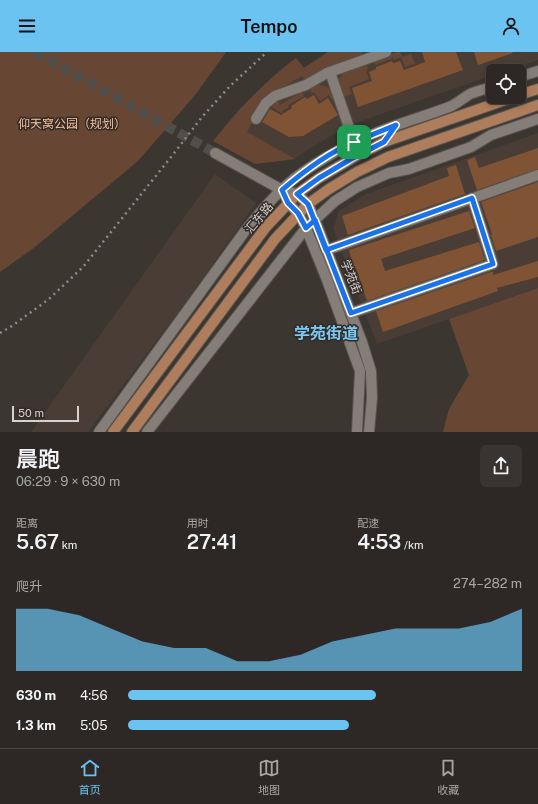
<!DOCTYPE html>
<html lang="zh">
<head>
<meta charset="utf-8">
<style>
	:root { --surface:#2d2825; --page:#393432; --text:#f1f3f6; --muted:#a7a6a7; --line:#484442; --accent:#6ac3f1 }
	body { margin:0; font-family:"Public Sans","Noto Sans SC",sans-serif; background:var(--page); color:var(--text); height:100vh; display:flex; flex-direction:column; font-size:15px; white-space:nowrap }
	* { box-sizing:border-box; margin:0 }
	p { font-size:13px; color:var(--muted) }
	.icon { flex:none; width:22px; height:22px; fill:none; stroke:currentColor; stroke-width:2; stroke-linecap:round; stroke-linejoin:round }
	.map { position:relative; height:380px; overflow:hidden }
	.sheet { display:flex; flex-direction:column; background:var(--surface); flex:1 }
	.sheet>* { flex:none }
	.tools { position:absolute; left:486px; top:12px; display:grid; gap:8px }
	.tools a { display:grid; place-items:center; width:40px; height:40px; border-radius:6px; background:var(--surface); box-shadow:0 2px 6px #0003,0 0 0 1px var(--line); font-size:20px }
	.scale { position:absolute; left:12px; bottom:10px; width:67px; box-sizing:border-box; padding-left:4px; border:2px solid #d5d1ce; border-top:0; font-size:11px; line-height:14px; white-space:nowrap; color:#d5d1ce; -webkit-text-stroke:3px #322b27; paint-order:stroke }
	.pin { position:absolute; display:grid; place-items:center; width:34px; height:34px; color:#fff; margin:-17px; border-radius:8px; box-shadow:0 2px 6px #0006 }
	.round { display:grid; place-items:center; flex:none; width:42px; height:42px; border-radius:6px; background:var(--page) }
	.summary { display:flex; align-items:center; justify-content:space-between; height:68px; padding:0 16px }
	h1 { font-size:22px; font-weight:600; line-height:30px }
	.stats { display:grid; grid-template-columns:repeat(3,1fr); gap:6px; height:68px; padding:4px 16px }
	.stats div { display:grid; align-content:center }
	.stats b { font-size:20px; font-weight:600 }
	.stats small { font-size:11px; font-weight:400 }
	.stats p { font-size:11px }
	.chart { height:112px; padding:8px 16px }
	.chart p { display:flex; justify-content:space-between }
	.chart svg { width:100%; height:72px; margin-top:4px; fill:var(--accent); opacity:.7 }
	ul { padding:0 16px; list-style:none; font-size:13px }
	li { display:grid; grid-template-columns:64px 48px 1fr; align-items:center; height:30px }
	li i { height:10px; border-radius:5px; background:var(--accent) }
	header { display:flex; justify-content:space-between; align-items:center; height:52px; padding:0 16px; background:var(--accent); color:#111; font-size:18px; font-weight:600 }
	.dock { display:flex; justify-content:space-around; align-items:center; height:56px; border-top:1px solid var(--line); background:var(--surface); font-size:11px; color:var(--muted) }
	.dock a { display:grid; justify-items:center; gap:2px }
	.dock .active { color:var(--accent) }
	.map>svg:first-child { display:block }
</style>
</head>
<body>
<header><svg class="icon" aria-label="menu" viewBox="0 0 24 24"><path d="M4 6h16M4 12h16M4 18h16"/></svg>Tempo<svg class="icon" aria-label="person" viewBox="0 0 24 24"><circle cx="12" cy="8" r="4"/><path d="M4 21q1-7 8-7t8 7"/></svg></header>
<div class="map">
<svg width="538" height="380" viewBox="0 0 538 380">
	<rect width="100%" height="100%" fill="#3c3631"/>
	<g fill="#4a3d36">
		<polygon points="328,0 538,0 538,8 505,19 493,19 493,23 381,62 351,73 329,85 307,98 295,107 255,112 213,89 234,63 249,47 280,18 296,6 303,16"/>
		<polygon points="538,81 538,236 377,292 333,177 339,159 366,142"/>
		<polygon points="215,122 256,151 183,254 88,380 31,380"/>
	</g>
	<g fill="#674733">
		<polygon points="0,0 226,0 196,42 138,109 35,195 0,220"/>
		<path d="M328,0H362L364,6L306,31L302,24L273,41L262,53L247,80L295,107L255,112L213,89C239,57 263,31 296,6L304,16Z"/>
		<polygon points="397,0 400,0 402,5 411,2 415,12 405,15 401,5 394,8 393,6 375,13 373,8"/>
		<path d="M366,11L368,17L366,18L369,27L349,35L352,42L343,45C342,41 339,36 339,32C338,19 356,15 366,11Z"/>
		<polygon points="319,33 325,34 331,38 335,48 332,48 329,43 320,49 314,40 312,41 309,35"/>
		<polygon points="302,40 304,44 288,53 289,55 282,59 283,62 268,53 277,47 280,53"/>
		<polygon points="538,236 538,380 443,380 449,357 469,323 449,267"/>
	</g>
	<g fill="#805335">
		<polygon points="422,0 456,0 463,18 358,55 352,36 372,29 369,20 376,17 376,15 392,9 393,11 400,9 404,18 425,10"/>
		<polygon points="474,0 512,0 513,1 478,13"/>
		<polygon points="314,43 319,52 328,46 338,63 303,84 289,85 262,70 270,57 281,63 292,56 291,54 305,45 307,47"/>
		<polygon points="538,96 538,117 477,138 467,108 475,105 479,116"/>
		<polygon points="456,113 465,142 348,183 342,164 449,124 447,116"/>
		<polygon points="538,130 538,185 496,199 491,183 492,182 481,150"/>
		<polygon points="469,159 475,176 381,207 385,219 479,190 485,208 367,249 356,216 354,216 349,198"/>
		<polygon points="538,209 538,225 497,236 498,239 383,280 376,259 491,220 493,220 493,223"/>
	</g>
	<g fill="none" stroke-linecap="round" stroke-linejoin="round">
		<polyline stroke="#534d49" stroke-width="10" stroke-dasharray="10 5" stroke-linecap="butt" points="35,0 215,101"/>
		<g stroke="#58534f" stroke-width="12">
			<g id="minor">
				<polyline points="330,20 354,90"/>
				<polyline points="519,25 538,19"/>
				<polyline points="256,67 266,51 275,44 306,33 327,21 386,0"/>
				<polyline points="215,101 282,138 297,142 308,152 315,168 362,290 371,319 372,346 369,380"/>
				<polyline points="285,143 288,151 298,161 306,176 327,228 360,319 357,380"/>
				<polyline points="327,198 538,123"/>
				<polyline points="351,261 493,212 472,146"/>
				<path d="M99,380L245,179C260,160 276,141 295,126C323,105 354,89 386,77C407,69 428,63 449,55C457,52 463,46 470,42C477,39 486,37 493,34"/>
				<polyline points="147,380 306,176 335,149 357,135 389,121 409,117 471,95 491,83 538,67"/>
			</g>
		</g>
		<g stroke="#58534f" stroke-width="12">
			<g id="major">
				<polyline points="519,43 538,37"/>
				<polyline points="113,380 266,175 297,142 319,126 351,107 384,90 514,45"/>
				<polyline points="132,380 275,187 308,152 329,137 357,120 388,105 538,53"/>
			</g>
		</g>
		<use href="#minor" stroke="#857d78" stroke-width="10"/>
		<use href="#major" stroke="#ae7d5c" stroke-width="10"/>
		<polyline stroke="#908b87" stroke-width="2.5" stroke-dasharray="2 4" stroke-linecap="butt" points="0,281 12,274 49,247 83,215 175,100 202,65 230,34 267,0"/>
	</g>
	<g fill="none" stroke-linecap="round" stroke-linejoin="round">
		<g stroke="#fff" stroke-width="8">
			<path id="route" d="M354,90C328,101 304,119 282,138L288,151L298,161L306,176L315,168L351,261L493,212L472,146L326,198L308,152L297,142L319,126L351,107L384,90L396,73L354,90"/>
		</g>
		<use href="#route" stroke="#1a73e8" stroke-width="5"/>
	</g>
	<g text-anchor="middle" stroke-width="3" stroke-linejoin="round" paint-order="stroke">
		<g font-size="12" fill="#fac09b" stroke="#322b27">
			<text x="72" y="76">仰天窝公园（规划）</text>
		</g>
		<g font-size="12" fill="#d5d1ce" stroke="#322b27">
			<text transform="translate(259 166) rotate(-50)" y="4">汇东路</text>
			<text transform="translate(351 225) rotate(69)" y="4">学苑街</text>
		</g>
		<g font-size="16" font-weight="bold" fill="#79caf5" stroke="#322b27">
			<text x="326" y="287">学苑街道</text>
		</g>
	</g>
</svg>
<div class="tools">
<a><svg class="icon" aria-label="locate" viewBox="0 0 24 24"><circle cx="12" cy="12" r="6"/><path d="M12 2v4M12 18v4M2 12h4M18 12h4"/></svg></a>
</div>
<div class="scale">50 m</div>
<div class="pin" style="left:354px;top:90px;background:#1e9e55"><svg class="icon" aria-label="arrive" viewBox="0 0 24 24"><path d="M6 21V4h12l-3 4 3 4H6"/></svg></div>
</div>
<section class="sheet">
<div class="summary"><div><h1>晨跑</h1><p>06:29 · 9 × 630 m</p></div><a class="round"><svg class="icon" aria-label="share" viewBox="0 0 24 24"><path d="M12 15V3M7 8l5-5 5 5M5 13v7h14v-7"/></svg></a></div>
<div class="stats">
<div><p>距离</p><b>5.67<small> km</small></b></div>
<div><p>用时</p><b>27:41</b></div>
<div><p>配速</p><b>4:53<small> /km</small></b></div>
</div>
<div class="chart"><p><span>爬升</span>274–282 m</p>
<svg viewBox="0 0 160 44" preserveAspectRatio="none"><path d="M0 44V6L10 6L20 10L30 18L40 26L50 30L60 30L70 38L80 38L90 34L100 26L110 22L120 18L130 18L140 18L150 14L160 6V44z"/></svg>
</div>
<ul>
<li><b>630 m</b>4:56<i style="width:63%"></i></li>
<li><b>1.3 km</b>5:05<i style="width:56%"></i></li>
</ul>
</section>
<nav class="dock">
<a class="active"><svg class="icon" aria-label="home" viewBox="0 0 24 24"><path d="M3 11l9-7 9 7M6 9v11h12V9"/></svg>首页</a>
<a><svg class="icon" aria-label="map" viewBox="0 0 24 24"><path d="M3 6l6-2 6 2 6-2v14l-6 2-6-2-6 2zM9 4v14M15 6v14"/></svg>地图</a>
<a><svg class="icon" aria-label="saved" viewBox="0 0 24 24"><path d="M7 4h10v16l-5-4-5 4z"/></svg>收藏</a>
</nav>
</body>
</html>
